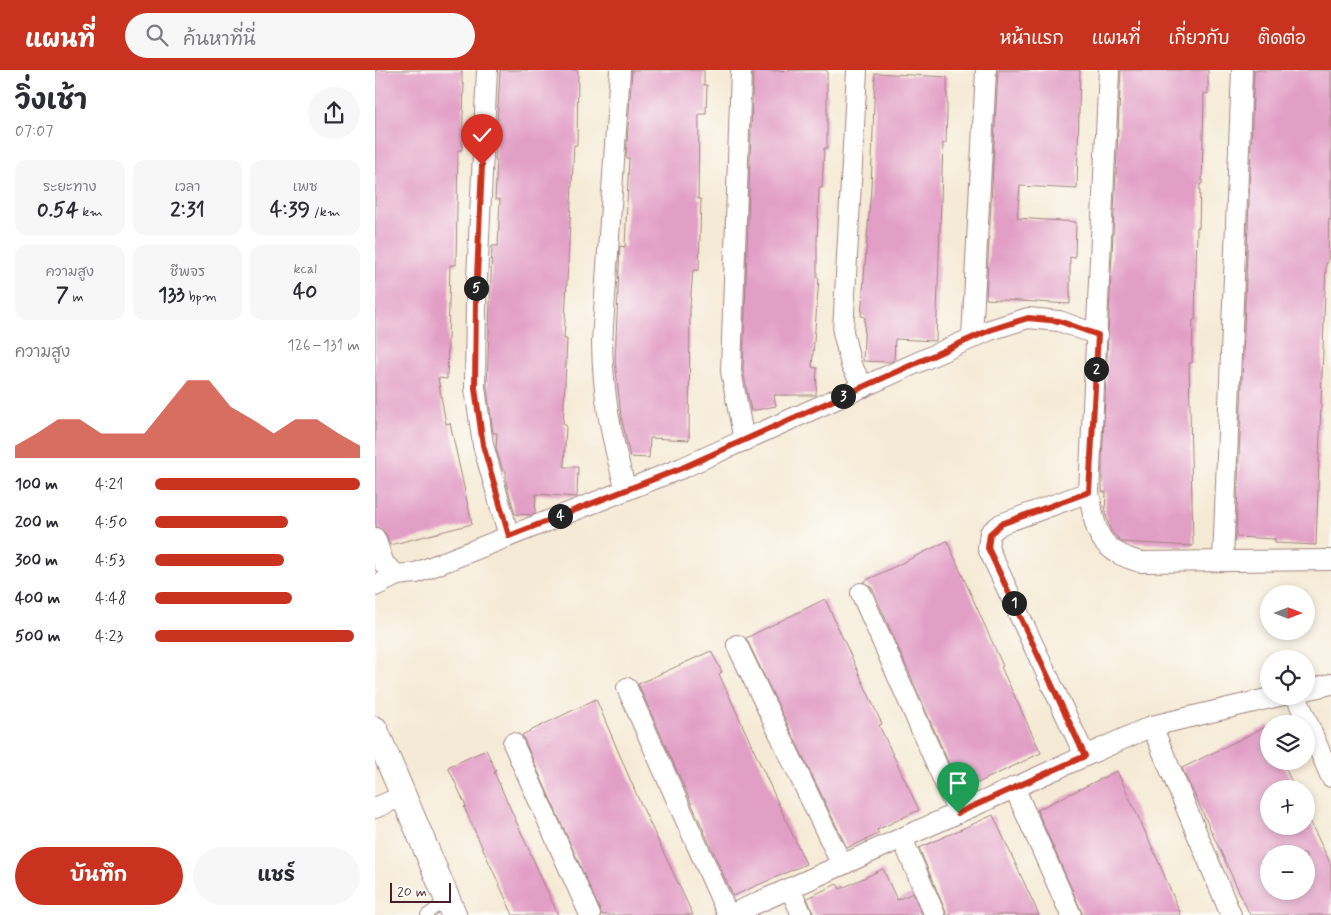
<!DOCTYPE html>
<html lang="th">
<head>
<meta charset="utf-8">
<style>
	:root { --surface:#fff; --page:#f7f7f7; --text:#2b2b33; --muted:#7c7c81; --accent:#c8321e }
	body { margin:0; font-family:Mynerve,"Playpen Sans Thai",sans-serif; background:var(--page); color:var(--text); height:100vh; display:flex; flex-direction:column; font-size:19px; white-space:nowrap }
	* { box-sizing:border-box; margin:0 }
	p { font-size:16px; color:var(--muted) }
	.icon { flex:none; width:28px; height:28px; fill:none; stroke:currentColor; stroke-width:2; stroke-linecap:round; stroke-linejoin:round }
	.map { position:relative; flex:1; overflow:hidden }
	.details { display:flex; flex-direction:column; background:var(--surface); width:375px }
	.details>* { flex:none }
	.needle { width:32px; rotate:90deg }
	.buttons { position:absolute; left:885px; top:515px; display:grid; gap:10px }
	.buttons a { display:grid; place-items:center; width:55px; height:55px; border-radius:50%; background:var(--surface); box-shadow:0 2px 8px #0003; font-size:25px }
	.scale { position:absolute; left:15px; bottom:12px; width:61px; box-sizing:border-box; padding-left:5px; border:2px solid #4a1f2b; border-top:0; font-size:14px; line-height:18px; white-space:nowrap; color:#4a1f2b; -webkit-text-stroke:4px #fdfcf7; paint-order:stroke }
	.pin { position:absolute; display:grid; place-items:center; width:42px; height:42px; color:#fff; margin:-51px -21px; border-radius:50% 50% 50% 0; rotate:-45deg; box-shadow:0 0 5px #0007 }
	.pin .icon { rotate:45deg }
	.km { position:absolute; width:25px; height:25px; margin:-12px; border-radius:50%; background:#222; color:#fff; font-size:14px; line-height:25px; text-align:center }
	.round { display:grid; place-items:center; flex:none; width:52px; height:52px; border-radius:26px; background:var(--page) }
	.headline { display:flex; align-items:center; justify-content:space-between; height:85px; padding:0 15px }
	h1 { font-size:28px; font-weight:700; line-height:38px }
	.stats { display:grid; grid-template-columns:repeat(3,1fr); gap:8px; height:85px; padding:5px 15px }
	.stats div { display:grid; align-content:center; border-radius:12px; background:var(--page); text-align:center }
	.stats b { font-size:21px; font-weight:700 }
	.stats small { font-size:14px; font-weight:400 }
	.stats p { font-size:14px }
	.chart { height:140px; padding:10px 15px }
	.chart p { display:flex; justify-content:space-between }
	.chart svg { width:100%; height:90px; margin-top:5px; fill:var(--accent); opacity:.7 }
	.primary-button { display:flex; gap:10px; margin-top:auto; padding:10px 15px }
	.primary-button a { flex:1; height:58px; border-radius:30px; background:var(--accent); color:#fff; font-size:20px; font-weight:700; line-height:58px; text-align:center }
	.primary-button a+a { background:var(--page); color:var(--text) }
	ul { padding:0 15px; list-style:none; font-size:16px }
	li { display:grid; grid-template-columns:80px 60px 1fr; align-items:center; height:38px }
	li i { height:12px; border-radius:6px; background:var(--accent) }
	header { display:flex; align-items:center; gap:30px; box-sizing:border-box; height:70px; padding:0 25px; background:var(--accent); color:#fff }
	header strong { font-size:24px }
	nav { display:flex; gap:28px; margin-inline-start:auto; font-size:18px }
	.search { width:350px; height:45px; background:var(--page); display:flex; align-items:center; gap:12px; box-sizing:border-box; padding:0 18px; border-radius:28px; color:var(--muted); font-size:19px }
	main { display:flex; flex:1; min-height:0 }
	.map>svg:first-child { display:block }
</style>
</head>
<body>
<header>
<strong>แผนที่</strong>
<div class="search"><svg class="icon" aria-label="search" viewBox="0 0 24 24"><circle cx="10" cy="10" r="6"/><path d="M15 15l6 6"/></svg>ค้นหาที่นี่</div>
<nav><a>หน้าแรก</a><a>แผนที่</a><a>เกี่ยวกับ</a><a>ติดต่อ</a></nav>
</header>
<main>
<section class="details">
<div class="headline"><div><h1>วิ่งเช้า</h1><p>07:07</p></div><a class="round"><svg class="icon" aria-label="share" viewBox="0 0 24 24"><path d="M12 15V3M7 8l5-5 5 5M5 13v7h14v-7"/></svg></a></div>
<div class="stats">
<div><p>ระยะทาง</p><b>0.54<small> km</small></b></div>
<div><p>เวลา</p><b>2:31</b></div>
<div><p>เพซ</p><b>4:39<small> /km</small></b></div>
</div>
<div class="stats">
<div><p>ความสูง</p><b>7<small> m</small></b></div>
<div><p>ชีพจร</p><b>133<small> bpm</small></b></div>
<div><p>kcal</p><b>40</b></div>
</div>
<div class="chart"><p><span>ความสูง</span>126–131 m</p>
<svg viewBox="0 0 160 44" preserveAspectRatio="none"><path d="M0 44V38L10 32L20 25L30 25L40 32L50 32L60 32L70 19L80 6L90 6L100 19L110 25L120 32L130 25L140 25L150 32L160 38V44z"/></svg>
</div>
<ul>
<li><b>100 m</b>4:21<i style="width:100%"></i></li>
<li><b>200 m</b>4:50<i style="width:65%"></i></li>
<li><b>300 m</b>4:53<i style="width:63%"></i></li>
<li><b>400 m</b>4:48<i style="width:67%"></i></li>
<li><b>500 m</b>4:23<i style="width:97%"></i></li>
</ul>
<div class="primary-button"><a>บันทึก</a><a>แชร์</a></div>
</section>
<div class="map">
<svg width="956" height="845" viewBox="0 0 956 845">
	<rect width="100%" height="100%" fill="#fdfcf7"/>
	<filter id="ink" filterUnits="userSpaceOnUse"><feTurbulence type="fractalNoise" baseFrequency=".02" numOctaves="2"/><feDisplacementMap in="SourceGraphic" scale="10" xChannelSelector="R" yChannelSelector="G"/><feConvolveMatrix kernelMatrix="1 2 1 2 8 2 1 2 1" color-interpolation-filters="sRGB"/></filter>
	<filter id="wash" filterUnits="userSpaceOnUse"><feTurbulence type="fractalNoise" baseFrequency=".0096" numOctaves="4" result="noise"/><feDisplacementMap in="SourceGraphic" scale="20" xChannelSelector="R" yChannelSelector="G"/><feGaussianBlur stdDeviation="1.12" result="paint"/><feColorMatrix in="noise" values="0 0 0 0 0 0 0 0 0 0 0 0 0 0 0 0 0 1.4 0 .05"/><feComposite in="paint" operator="in"/></filter>
	<g filter="url(#wash)">
		<rect width="100%" height="100%" fill="#f5ead5"/>
		<g id="blocks">
			<g fill="#e29fc6" fill-rule="evenodd">
				<polygon points="0,0 87,0 87,14 89,14 87,80 83,80 81,195 75,195 72,309 63,308 71,354 75,353 97,454 15,475 11,464 1,456 0,451"/>
				<polygon points="125,0 203,0 202,75 199,75 189,269 192,269 188,355 191,355 189,397 203,397 202,427 161,424 160,443 156,445 140,444 131,412 131,401 128,401 121,378 122,363 118,363 112,317 117,176 123,176 125,129 120,129 122,90 120,90"/>
				<polygon points="257,0 329,0 329,15 332,15 331,44 324,44 323,129 326,129 324,200 318,200 315,236 314,370 275,368 274,388 255,387 246,346 240,291 245,176 250,177 254,88 251,88"/>
				<polygon points="452,0 452,78 449,78 447,118 444,118 442,171 442,208 444,208 437,297 442,298 441,325 399,325 401,336 376,341 368,300 378,1"/>
				<polygon points="623,0 705,0 702,119 645,116 642,148 701,152 700,188 695,187 695,234 611,229"/>
				<polygon points="746,0 833,0 833,24 829,23 827,114 825,114 824,158 822,157 820,250 818,250 817,293 814,293 818,476 747,472 736,461 730,443 731,422 727,422 727,390"/>
				<polygon points="879,0 956,0 956,150 954,149 953,193 951,193 941,475 900,473 900,469 861,467"/>
				<polygon points="500,3 572,7 572,44 571,73 568,73 561,271 520,269 519,290 514,292 488,291 490,247 486,246 496,118"/>
				<polygon points="572,471 628,596 626,597 666,683 586,721 497,518 488,512"/>
				<polygon points="450,529 507,654 504,655 544,740 502,760 504,764 472,778 371,568"/>
				<polygon points="336,581 347,602 344,604 431,794 358,826 263,614"/>
				<polygon points="221,629 263,728 318,845 227,845 147,665"/>
				<path d="M894,655V691H907L920,719H894V756H931V743L956,795V845H875L807,698ZM894,784H931V821H894Z"/>
				<polygon points="111,680 121,701 119,702 183,845 138,845 89,737 91,736 73,697"/>
				<polygon points="742,701 778,779 806,845 708,845 662,740"/>
				<polygon points="618,745 664,845 572,845 544,778"/>
				<polygon points="508,799 522,830 538,823 547,845 439,845 432,828 462,814 465,819"/>
			</g>
		</g>
	</g>
	<g filter="url(#ink)">
		<use href="#blocks" fill-opacity="0" stroke="#a08480" stroke-width="1"/>
		<g fill="none" stroke-linecap="round" stroke-linejoin="round">
			<g stroke="#a08480" stroke-width="12">
				<polyline id="service" points="51,845 71,830"/>
			</g>
			<g stroke="#a08480" stroke-width="22">
				<g id="minor">
					<polyline points="112,0 101,230 100,318 108,375 134,466"/>
					<path d="M245,0L227,272C228,326 236,368 251,420"/>
					<polyline points="366,0 356,301 369,371"/>
					<polyline points="482,0 468,262 476,295 489,317"/>
					<path d="M734,0L714,422C721,462 722,480 765,492L956,490"/>
					<polyline points="597,268 611,0"/>
					<polyline points="0,468 9,494 22,505 41,503 307,398 615,260 653,248 684,251 723,265"/>
					<polyline points="848,491 867,0"/>
					<polyline points="0,516 22,505"/>
					<polyline points="486,523 583,743"/>
					<polyline points="362,575 467,795"/>
					<polyline points="252,618 353,845"/>
					<polyline points="931,620 956,614"/>
					<polyline points="921,626 956,707"/>
					<polyline points="777,656 856,845"/>
					<polyline points="138,673 215,845"/>
					<polyline points="710,686 613,478 615,463 626,454 714,422"/>
					<polyline points="639,717 696,845"/>
					<polyline points="0,738 28,726"/>
					<polyline points="527,768 560,845"/>
					<polyline points="415,818 427,845"/>
					<polyline points="355,845 777,656 904,626"/>
				</g>
			</g>
			<g stroke="#a08480" stroke-width="27">
				<polyline id="tertiary" points="0,659 79,845"/>
			</g>
			<use href="#service" stroke="#fff" stroke-width="10"/>
			<use href="#minor" stroke="#fff" stroke-width="20"/>
			<use href="#tertiary" stroke="#fff" stroke-width="25"/>
		</g>
	</g>
	<g fill="none" stroke-linecap="round" stroke-linejoin="round" filter="url(#ink)">
		<g stroke="#fff" stroke-width="10">
			<polyline id="route" points="107,95 101,230 100,318 108,375 134,466 307,398 615,260 653,248 684,251 723,265 714,422 626,454 615,464 613,478 710,686 583,743"/>
		</g>
		<use href="#route" stroke="#c8321e" stroke-width="6"/>
	</g>
</svg>
<div class="buttons">
<a><svg class="needle" viewBox="-14 -14 28 28"><path d="M0-13l5 13h-10z" fill="#e53935"/><path d="M0 13l5-13h-10z" fill="#7c7c81"/></svg></a>
<a><svg class="icon" aria-label="locate" viewBox="0 0 24 24"><circle cx="12" cy="12" r="6"/><path d="M12 2v4M12 18v4M2 12h4M18 12h4"/></svg></a>
<a><svg class="icon" aria-label="layers" viewBox="0 0 24 24"><path d="M12 4l9 5-9 5-9-5zM3 14l9 5 9-5"/></svg></a>
<a>+</a>
<a>−</a>
</div>
<div class="scale">20 m</div>
<div class="pin" style="left:583px;top:743px;background:#1e9e55"><svg class="icon" aria-label="arrive" viewBox="0 0 24 24"><path d="M6 21V4h12l-3 4 3 4H6"/></svg></div>
<div class="pin" style="left:107px;top:95px;background:#d93025"><svg class="icon" aria-label="check" viewBox="0 0 24 24"><path d="M5 12l5 5 9-10"/></svg></div>
<b class="km" style="left:639px;top:533px">1</b>
<b class="km" style="left:721px;top:299px">2</b>
<b class="km" style="left:468px;top:326px">3</b>
<b class="km" style="left:185px;top:446px">4</b>
<b class="km" style="left:101px;top:218px">5</b>
</div>
</main>
</body>
</html>
